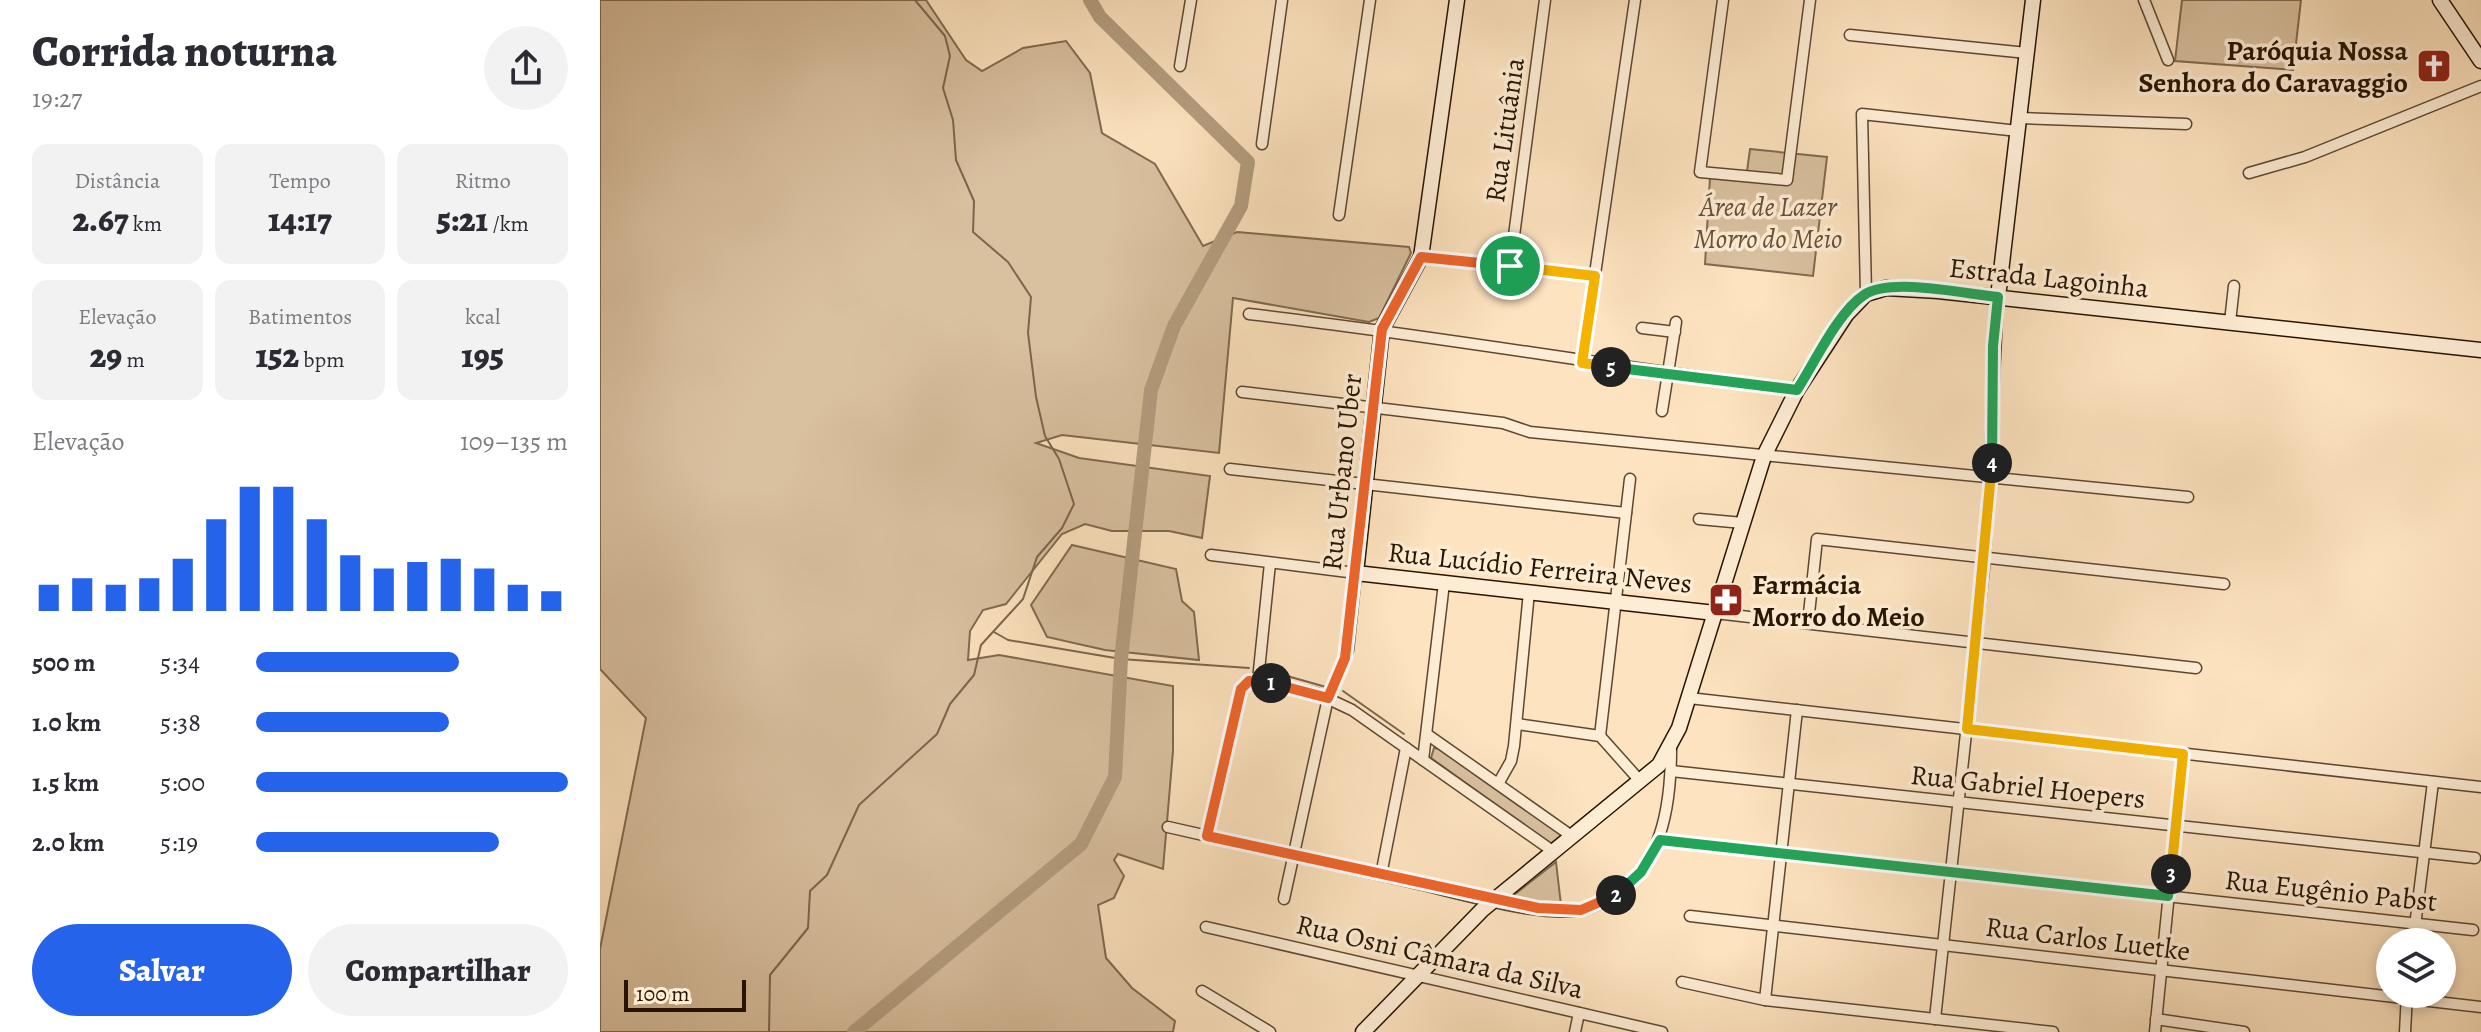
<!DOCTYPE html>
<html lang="pt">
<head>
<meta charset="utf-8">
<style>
	:root { --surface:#fff; --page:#f2f2f3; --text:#2b2b33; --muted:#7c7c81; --accent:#2563eb }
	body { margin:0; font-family:Alegreya,serif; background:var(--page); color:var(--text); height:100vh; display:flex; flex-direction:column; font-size:30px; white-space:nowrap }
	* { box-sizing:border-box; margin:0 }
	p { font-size:26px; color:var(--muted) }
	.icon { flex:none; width:44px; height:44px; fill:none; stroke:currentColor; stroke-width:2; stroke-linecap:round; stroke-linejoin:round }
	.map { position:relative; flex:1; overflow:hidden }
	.panel { display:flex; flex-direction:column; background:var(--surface); width:600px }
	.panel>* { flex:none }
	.buttons { position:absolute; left:1776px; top:928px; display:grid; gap:16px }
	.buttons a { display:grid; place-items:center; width:80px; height:80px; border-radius:50%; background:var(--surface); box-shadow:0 4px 12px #0003; font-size:40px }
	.scale { position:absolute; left:24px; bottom:20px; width:122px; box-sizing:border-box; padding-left:8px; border:4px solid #271400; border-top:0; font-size:22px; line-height:28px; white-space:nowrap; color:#271400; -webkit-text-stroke:6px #feedd5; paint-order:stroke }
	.pin { position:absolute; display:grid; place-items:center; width:68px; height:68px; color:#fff; margin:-34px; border:4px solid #fff; border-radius:50%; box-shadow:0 2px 8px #0007 }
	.km { position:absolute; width:40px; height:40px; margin:-20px; border-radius:50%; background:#222; color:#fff; font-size:22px; line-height:40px; text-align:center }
	.round { display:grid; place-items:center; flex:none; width:84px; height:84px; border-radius:42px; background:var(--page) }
	.headline { display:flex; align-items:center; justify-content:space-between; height:136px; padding:0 32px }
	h1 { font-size:44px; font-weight:800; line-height:60px }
	.stats { display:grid; grid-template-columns:repeat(3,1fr); gap:12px; height:136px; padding:8px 32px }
	.stats div { display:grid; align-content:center; border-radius:16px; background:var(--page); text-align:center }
	.stats b { font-size:34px; font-weight:800 }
	.stats small { font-size:22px; font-weight:400 }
	.stats p { font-size:22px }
	.chart { height:224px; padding:16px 32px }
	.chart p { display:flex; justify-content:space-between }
	.chart svg { width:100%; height:144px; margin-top:8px; stroke:var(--accent); stroke-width:6 }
	.primary-button { display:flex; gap:16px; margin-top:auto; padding:16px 32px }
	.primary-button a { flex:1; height:92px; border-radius:48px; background:var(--accent); color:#fff; font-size:32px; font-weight:800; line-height:92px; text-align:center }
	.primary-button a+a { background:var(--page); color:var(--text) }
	ul { padding:0 32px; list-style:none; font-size:26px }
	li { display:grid; grid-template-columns:128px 96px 1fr; align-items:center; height:60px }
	li i { height:20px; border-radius:10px; background:var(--accent) }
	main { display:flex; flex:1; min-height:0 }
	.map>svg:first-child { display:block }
</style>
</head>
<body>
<main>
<section class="panel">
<div class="headline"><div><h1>Corrida noturna</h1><p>19:27</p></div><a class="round"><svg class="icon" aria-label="share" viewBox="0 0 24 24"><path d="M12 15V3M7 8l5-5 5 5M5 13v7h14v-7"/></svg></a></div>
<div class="stats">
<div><p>Distância</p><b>2.67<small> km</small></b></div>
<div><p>Tempo</p><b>14:17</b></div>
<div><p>Ritmo</p><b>5:21<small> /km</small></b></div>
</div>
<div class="stats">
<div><p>Elevação</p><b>29<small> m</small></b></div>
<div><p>Batimentos</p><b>152<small> bpm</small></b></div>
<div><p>kcal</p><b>195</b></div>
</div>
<div class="chart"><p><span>Elevação</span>109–135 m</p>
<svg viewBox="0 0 160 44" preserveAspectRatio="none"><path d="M5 44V36M15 44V34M25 44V36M35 44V34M45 44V28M55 44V16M65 44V6M75 44V6M85 44V16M95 44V27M105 44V31M115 44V29M125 44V28M135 44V31M145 44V36M155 44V38"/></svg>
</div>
<ul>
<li><b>500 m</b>5:34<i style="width:65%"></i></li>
<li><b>1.0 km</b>5:38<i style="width:62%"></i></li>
<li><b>1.5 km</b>5:00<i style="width:100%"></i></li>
<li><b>2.0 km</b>5:19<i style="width:78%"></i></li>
</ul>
<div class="primary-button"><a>Salvar</a><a>Compartilhar</a></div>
</section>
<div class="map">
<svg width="1881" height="1032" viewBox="0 0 1881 1032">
	<rect width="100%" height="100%" fill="#fde3bf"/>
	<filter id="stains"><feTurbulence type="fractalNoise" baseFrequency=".0025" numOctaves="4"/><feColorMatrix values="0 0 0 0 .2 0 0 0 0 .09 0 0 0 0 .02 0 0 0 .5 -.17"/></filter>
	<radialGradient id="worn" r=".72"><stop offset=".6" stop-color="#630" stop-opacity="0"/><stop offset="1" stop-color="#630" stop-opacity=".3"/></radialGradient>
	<g fill="#d9c09f" stroke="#806a50" stroke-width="2">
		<polygon points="0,0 326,0 366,60 382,71 423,48 466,41 490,73 502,133 555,164 603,246 637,232 809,247 811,253 779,318 769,322 633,298 619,453 462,435 436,443 479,458 610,476 602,538 569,531 512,531 485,524 462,534 406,604 383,610 370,631 368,660 399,655 573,686 573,751 563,869 518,854 514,860 524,876 514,898 498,905 506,958 532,988 575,1021 573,1032 0,1032 0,949 46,718 0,669"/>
		<polygon points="1582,0 1701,0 1693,70 1575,61"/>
		<polygon points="1150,149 1227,157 1213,276 1105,264 1110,177 1146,179"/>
		<polygon points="472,545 576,569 582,601 594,612 599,660 505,650 447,637 431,605"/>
		<polygon points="834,748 840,749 962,834 961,837 950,844 831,758"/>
		<polygon points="956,862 961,905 910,898"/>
	</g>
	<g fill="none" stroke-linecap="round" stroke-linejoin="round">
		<g stroke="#7c664c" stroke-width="2">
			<polyline points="394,632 408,640 521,659 649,668"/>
			<polyline points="666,670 726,687"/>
			<polyline points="743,691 804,734"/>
			<polyline points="169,1032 170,975 208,928 210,891 227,875 259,805 337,734 350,704 374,675 381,645 423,599 437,557 462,528 474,504 459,459 445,436 436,397 428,333 431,297 408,262 373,232 374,201 356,160 353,120 343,88 350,56 345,36 315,0"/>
		</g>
		<polyline stroke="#b49d7e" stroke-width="14" points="254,1032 481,844 515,777 521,659 551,390 574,326 641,206 648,162 500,17 490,0"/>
		<g stroke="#5c4830" stroke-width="13">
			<g id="street">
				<polyline points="1123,0 1100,172 1187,180 1210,0"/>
				<polyline points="1544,0 1568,60"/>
				<polyline points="1250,35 1427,53"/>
				<polyline points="580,66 591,0"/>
				<polyline points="1419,118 1586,124"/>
				<polyline points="662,144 682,0"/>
				<polyline points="1649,173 1705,157 1881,86"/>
				<polyline points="739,215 770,0"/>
				<polyline points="821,257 995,276"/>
				<polyline points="910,266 945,0"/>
				<polyline points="1266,294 1262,114 1418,131"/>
				<path d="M649,314C832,335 1014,367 1197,390"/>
				<polyline points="1630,322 1634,286"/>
				<polyline points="1042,328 1075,332"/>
				<polyline points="982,363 1035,0"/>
				<polyline points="642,392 903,423 930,432 1588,497"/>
				<polyline points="1062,411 1076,322"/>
				<polyline points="630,469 1026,513"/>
				<polyline points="1099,519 1143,523"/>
				<polyline points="611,555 756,573 748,650 728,698 684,899"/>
				<polyline points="1115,613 1596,668"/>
				<polyline points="1208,623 1217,539 1624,584"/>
				<polyline points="658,680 670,563"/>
				<polyline points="1089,698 1881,787"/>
				<polyline points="917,724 1000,736 1041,782"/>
				<polyline points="828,735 973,837"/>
				<polyline points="1000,736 1030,479"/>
				<polyline points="823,760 844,583"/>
				<polyline points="1071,771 1875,858"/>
				<polyline points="898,784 911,761 914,746 929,592"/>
				<path d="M568,827C649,846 730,864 810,882C852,891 951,922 989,908C1059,883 1071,815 1071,749"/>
				<polyline points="607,836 641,689 649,681 658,680 716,693 752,710 954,852"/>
				<polyline points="1060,840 1873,930"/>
				<polyline points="781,875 806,748"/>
				<polyline points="1090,916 1881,1007"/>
				<polyline points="606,927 1062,1032"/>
				<polyline points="1813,942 1833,782"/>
				<polyline points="1082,982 1165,1000 1453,1032"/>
				<polyline points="602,991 670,1032"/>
				<polyline points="1165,1000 1197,710"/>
				<polyline points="1335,1019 1385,558 1398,297"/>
				<polyline points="1556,1019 1644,1032"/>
				<polyline points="975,1032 979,1013"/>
				<polyline points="1555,1032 1583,754"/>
				<polyline points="1805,1032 1807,994"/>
			</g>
		</g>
		<g stroke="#271400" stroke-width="17">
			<g id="secondary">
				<polyline points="857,0 821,257 782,329 756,573 1115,613"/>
				<polyline points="1840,0 1881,61"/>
				<polyline points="1398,297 1433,0"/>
				<polyline points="763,1032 882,910 1059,765 1079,728 1164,456 1197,390 1246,315 1266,294 1286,288 1338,291 1881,350"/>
			</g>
		</g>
		<use href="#street" stroke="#feedd5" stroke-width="10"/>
		<use href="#secondary" stroke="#feedd5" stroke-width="14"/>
	</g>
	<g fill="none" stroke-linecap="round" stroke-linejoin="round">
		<g stroke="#fff" stroke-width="16">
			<polyline id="split-1" points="671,683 728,698 745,658 782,329 821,257 910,266"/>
		</g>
		<g stroke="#fff" stroke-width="16">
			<polyline id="split-2" points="671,683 649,681 641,689 607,836 938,908 981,910 1016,895"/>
		</g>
		<g stroke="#fff" stroke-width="16">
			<polyline id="split-3" points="1016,895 1041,872 1060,840 1568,896 1571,874"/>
		</g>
		<g stroke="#fff" stroke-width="16">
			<polyline id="split-4" points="1392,463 1367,729 1583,754 1571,874"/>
		</g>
		<g stroke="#fff" stroke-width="16">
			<path id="split-5" d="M1011,367L1197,390C1214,364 1238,312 1264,295C1291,277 1365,294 1398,297L1393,346L1392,463"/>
		</g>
		<g stroke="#fff" stroke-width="16">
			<polyline id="split-6" points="910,266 995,276 982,363 1011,367"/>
		</g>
		<use href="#split-1" stroke="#f0652b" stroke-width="10"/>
		<use href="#split-2" stroke="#f0652b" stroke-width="10"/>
		<use href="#split-3" stroke="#22a559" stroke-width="10"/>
		<use href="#split-4" stroke="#f5b400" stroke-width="10"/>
		<use href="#split-5" stroke="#22a559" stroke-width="10"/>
		<use href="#split-6" stroke="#f5b400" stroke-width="10"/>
	</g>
	<defs>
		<g id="church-square" transform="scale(1.8)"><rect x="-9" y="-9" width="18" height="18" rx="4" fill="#8f2418" stroke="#feedd5"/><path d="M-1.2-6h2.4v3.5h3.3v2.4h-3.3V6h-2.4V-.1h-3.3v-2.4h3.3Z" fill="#fff"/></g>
		<g id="pharmacy-square" transform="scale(1.8)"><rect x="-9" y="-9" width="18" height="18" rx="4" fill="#8f2418" stroke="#feedd5"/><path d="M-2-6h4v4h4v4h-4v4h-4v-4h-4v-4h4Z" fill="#fff"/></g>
	</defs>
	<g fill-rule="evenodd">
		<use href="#church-square" x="1834" y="66"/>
		<use href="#pharmacy-square" x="1126" y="600"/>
	</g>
	<g text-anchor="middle" stroke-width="7" stroke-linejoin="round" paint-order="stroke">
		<g font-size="28" font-weight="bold" fill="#271400" stroke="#feedd5" text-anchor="end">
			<text x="1808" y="60">Paróquia Nossa<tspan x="1808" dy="32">Senhora do Caravaggio</tspan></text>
			<text x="1152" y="594" text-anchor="start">Farmácia<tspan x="1152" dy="32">Morro do Meio</tspan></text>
		</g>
		<g font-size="28" fill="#271400" stroke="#feedd5">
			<text transform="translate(904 130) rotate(-82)" y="10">Rua Lituânia</text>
			<text transform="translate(1449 277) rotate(6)" y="10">Estrada Lagoinha</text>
			<text transform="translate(741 472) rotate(-84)" y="10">Rua Urbano Uber</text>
			<text transform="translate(940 567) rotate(6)" y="10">Rua Lucídio Ferreira Neves</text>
			<text transform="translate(1428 786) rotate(6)" y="10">Rua Gabriel Hoepers</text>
			<text transform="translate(1731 890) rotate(6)" y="10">Rua Eugênio Pabst</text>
			<text transform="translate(1488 938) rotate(7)" y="10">Rua Carlos Luetke</text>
			<text transform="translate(840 956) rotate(13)" y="10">Rua Osni Câmara da Silva</text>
		</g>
		<g font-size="28" font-style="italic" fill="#655038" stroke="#feedd5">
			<text x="1168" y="216">Área de Lazer<tspan x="1168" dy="32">Morro do Meio</tspan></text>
		</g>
	</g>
	<rect width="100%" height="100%" filter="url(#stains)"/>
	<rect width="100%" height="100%" fill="url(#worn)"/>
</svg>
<div class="buttons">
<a><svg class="icon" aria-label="layers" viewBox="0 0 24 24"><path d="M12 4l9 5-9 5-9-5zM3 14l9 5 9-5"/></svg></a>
</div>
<div class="scale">100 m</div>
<div class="pin" style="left:910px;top:266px;background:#1e9e55"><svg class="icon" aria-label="arrive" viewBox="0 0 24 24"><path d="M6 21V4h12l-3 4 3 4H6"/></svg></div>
<b class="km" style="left:671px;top:683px">1</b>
<b class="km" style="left:1016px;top:895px">2</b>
<b class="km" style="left:1571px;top:874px">3</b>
<b class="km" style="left:1392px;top:463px">4</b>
<b class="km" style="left:1011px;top:367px">5</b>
</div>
</main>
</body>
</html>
